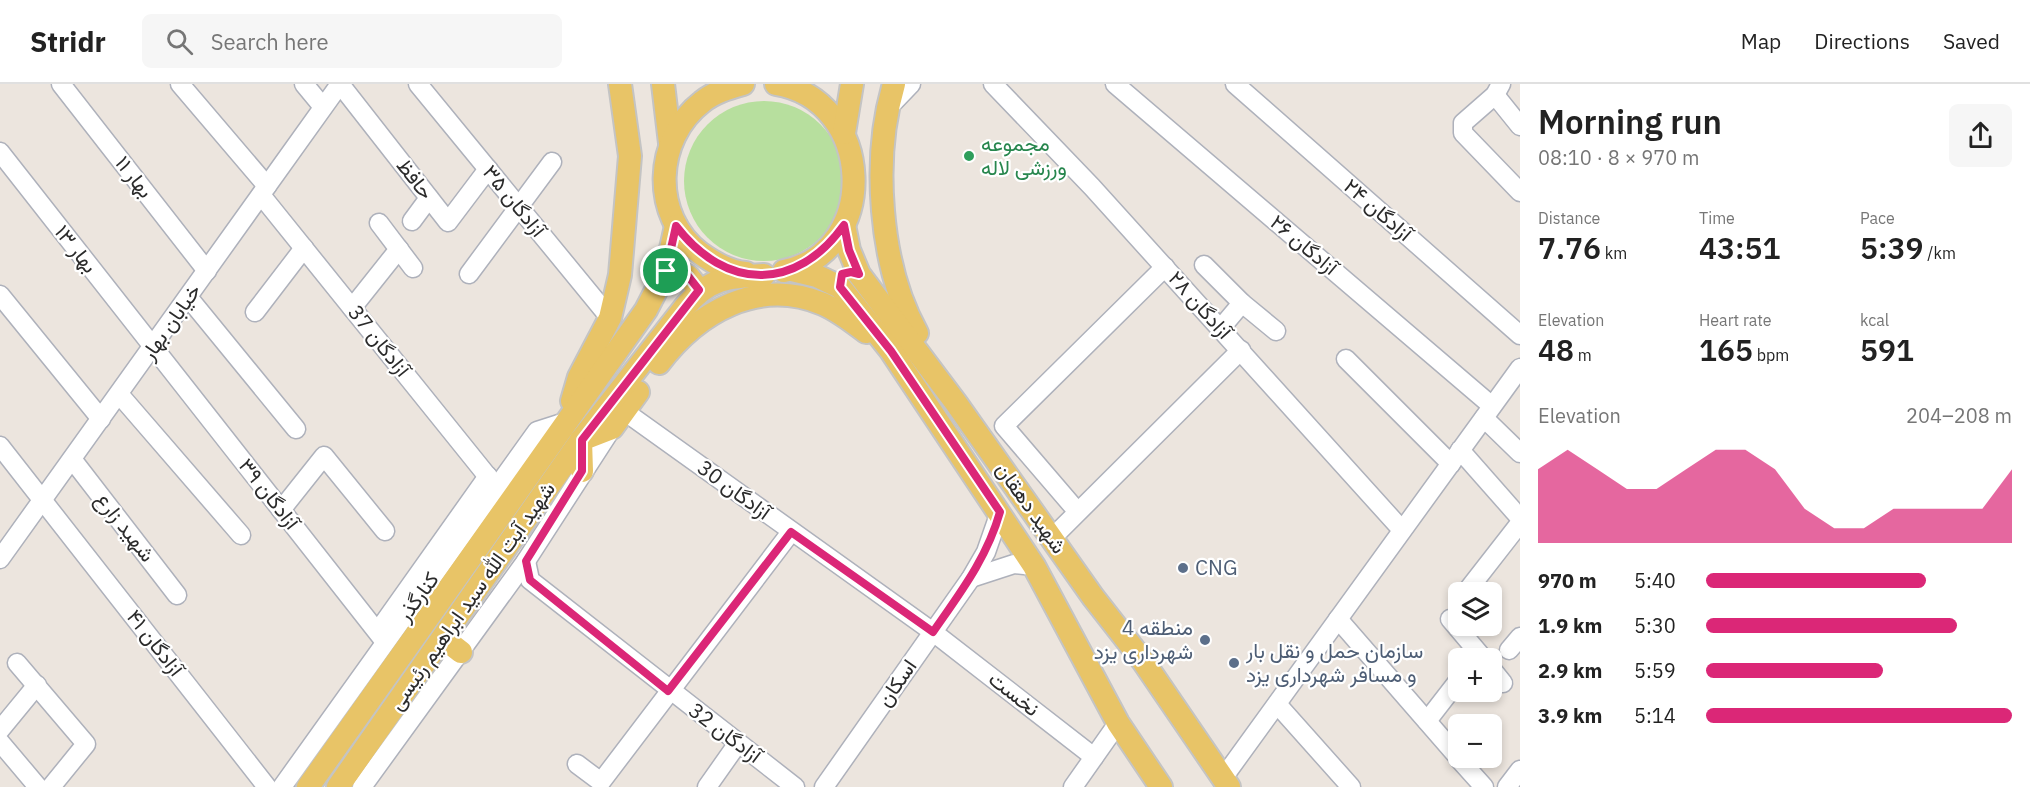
<!DOCTYPE html>
<html lang="en">
<head>
<meta charset="utf-8">
<style>
	:root { --surface:#fff; --page:#f6f6f6; --text:#222; --muted:#767676; --line:#e0e0e0; --accent:#db2777 }
	body { margin:0; font-family:"IBM Plex Sans",Vazirmatn,sans-serif; background:var(--page); color:var(--text); height:100vh; display:flex; flex-direction:column; font-size:22px; white-space:nowrap }
	* { box-sizing:border-box; margin:0 }
	p { font-size:20px; color:var(--muted) }
	.icon { flex:none; width:33px; height:33px; fill:none; stroke:currentColor; stroke-width:2; stroke-linecap:round; stroke-linejoin:round }
	.map { position:relative; flex:1; overflow:hidden }
	.details { display:flex; flex-direction:column; background:var(--surface); width:510px }
	.details>* { flex:none }
	.tools { position:absolute; left:1448px; top:498px; display:grid; gap:12px }
	.tools a { display:grid; place-items:center; width:54px; height:54px; border-radius:9px; background:var(--surface); box-shadow:0 3px 9px #0003; font-size:30px }
	.pin { position:absolute; display:grid; place-items:center; width:51px; height:51px; color:#fff; margin:-26px; border:3px solid #fff; border-radius:50%; box-shadow:0 2px 6px #0007 }
	.round { display:grid; place-items:center; flex:none; width:63px; height:63px; border-radius:9px; background:var(--page) }
	.summary { display:flex; align-items:center; justify-content:space-between; height:102px; padding:0 18px }
	h1 { font-size:33px; font-weight:600; line-height:45px }
	.metrics { display:grid; grid-template-columns:repeat(3,1fr); gap:9px; height:102px; padding:6px 18px }
	.metrics div { display:grid; align-content:center }
	.metrics b { font-size:30px; font-weight:600 }
	.metrics small { font-size:16px; font-weight:400 }
	.metrics p { font-size:16px }
	.chart { height:168px; padding:12px 18px }
	.chart p { display:flex; justify-content:space-between }
	.chart svg { width:100%; height:108px; margin-top:6px; fill:var(--accent); opacity:.7 }
	ul { padding:0 18px; list-style:none; font-size:20px }
	li { display:grid; grid-template-columns:96px 72px 1fr; align-items:center; height:45px }
	li i { height:15px; border-radius:8px; background:var(--accent) }
	header { display:flex; align-items:center; gap:36px; box-sizing:border-box; height:84px; padding:0 30px; background:var(--surface); border-bottom:2px solid var(--line) }
	header strong { font-size:28px }
	nav { display:flex; gap:33px; margin-inline-start:auto; font-size:21px }
	.search { width:420px; height:54px; background:var(--page); display:flex; align-items:center; gap:15px; box-sizing:border-box; padding:0 21px; border-radius:9px; color:var(--muted); font-size:22px }
	main { display:flex; flex:1; min-height:0 }
	.map>svg:first-child { display:block }
</style>
</head>
<body>
<header>
<strong>Stridr</strong>
<div class="search"><svg class="icon" aria-label="search" viewBox="0 0 24 24"><circle cx="10" cy="10" r="6"/><path d="M15 15l6 6"/></svg>Search here</div>
<nav><a>Map</a><a>Directions</a><a>Saved</a></nav>
</header>
<main>
<div class="map">
<svg width="1520" height="703" viewBox="0 0 1520 703">
	<rect width="100%" height="100%" fill="#ece5de"/>
	<circle fill="#b7df9e" cx="764" cy="97" r="80"/>
	<g fill="none" stroke-linecap="round" stroke-linejoin="round">
		<g stroke="#aeb1bb" stroke-width="21">
			<g id="minor">
				<polyline points="61,0 207,187"/>
				<polyline points="180,0 267,102"/>
				<polyline points="304,0 323,23"/>
				<polyline points="340,0 448,138 488,85"/>
				<polyline points="418,0 610,234"/>
				<polyline points="993,0 1092,103 1402,446"/>
				<polyline points="1115,0 1492,322"/>
				<polyline points="1235,0 1520,251"/>
				<polyline points="1501,0 1495,11 1463,39 1463,49 1520,108"/>
				<polyline points="1495,11 1520,42"/>
				<polyline points="887,25 911,0"/>
				<polyline points="0,68 385,558"/>
				<polyline points="261,111 497,404"/>
				<polyline points="412,137 429,114"/>
				<polyline points="379,139 413,184"/>
				<polyline points="1204,181 1242,219 1221,244"/>
				<polyline points="469,190 552,78"/>
				<polyline points="0,211 101,335"/>
				<polyline points="188,213 296,345"/>
				<polyline points="1242,219 1276,247"/>
				<polyline points="352,224 399,165"/>
				<polyline points="255,228 304,164"/>
				<polyline points="1346,275 1451,380"/>
				<polyline points="119,310 241,451"/>
				<polyline points="624,327 933,548 1094,673"/>
				<polyline points="1484,334 1520,369"/>
				<polyline points="0,362 267,703"/>
				<polyline points="1460,366 1520,434"/>
				<polyline points="72,375 177,511"/>
				<polyline points="281,426 324,372 385,447"/>
				<polyline points="1077,427 1004,342 1165,183"/>
				<polyline points="1053,453 1241,266"/>
				<polyline points="0,475 340,0"/>
				<polyline points="526,477 530,496 795,703"/>
				<polyline points="971,494 1014,480 1034,482"/>
				<polyline points="1467,507 1520,439"/>
				<polyline points="1338,535 1458,673"/>
				<polyline points="1450,535 1483,574"/>
				<polyline points="378,547 488,392"/>
				<polyline points="1509,566 1520,553"/>
				<polyline points="17,579 86,660 51,703"/>
				<polyline points="1491,584 1503,599"/>
				<polyline points="1277,620 1351,703"/>
				<polyline points="1427,637 1458,597"/>
				<polyline points="0,646 37,601"/>
				<polyline points="0,658 38,703"/>
				<polyline points="1458,674 1484,703"/>
				<polyline points="577,680 601,698 791,448"/>
				<polyline points="1230,702 1223,694 1520,284"/>
				<polyline points="282,703 537,347 565,338"/>
				<polyline points="362,703 526,477 612,344"/>
				<polyline points="707,703 738,659"/>
				<polyline points="824,703 971,494 986,468 1000,428"/>
				<polyline points="1073,703 1118,639"/>
				<polyline points="1507,703 1520,686"/>
			</g>
		</g>
		<g stroke="#c4c4c4" stroke-width="26">
			<g id="major">
				<polyline points="663,0 670,59"/>
				<path d="M743,0C729,4 714,8 702,18C654,55 651,132 700,169C714,179 729,188 746,189"/>
				<path d="M776,0C875,16 881,168 784,187"/>
				<path d="M894,0C872,74 879,181 917,249"/>
				<polyline points="844,49 852,0"/>
				<polyline points="844,141 849,166 859,190 956,319 1093,513 1143,577 1229,703"/>
				<polyline points="792,186 817,192 840,203 891,267 1034,482 1118,639 1161,703"/>
				<polyline points="666,187 688,192 699,206"/>
				<path d="M659,279C698,228 758,193 823,220C839,227 853,238 866,248"/>
				<polyline points="572,317 579,293 610,234 620,191 630,72 620,0"/>
				<polyline points="582,387 581,356 612,344 638,308"/>
				<polyline points="443,554 461,568"/>
				<polyline points="308,703 646,226 666,187 676,142"/>
				<path d="M338,703L581,356L685,223C709,194 728,193 764,191"/>
			</g>
		</g>
		<use href="#minor" stroke="#fff" stroke-width="18"/>
		<use href="#major" stroke="#e8c467" stroke-width="22"/>
	</g>
	<g fill="none" stroke-linecap="round" stroke-linejoin="round">
		<g stroke="#fff" stroke-width="12">
			<path id="route" d="M844,141L849,166L859,190L851,188L842,190L840,203L891,267L1000,428C987,474 960,509 933,548L791,448L668,607L530,496L526,477L582,387V356L699,206L688,192L666,187L676,142C726,207 796,208 844,141Z"/>
		</g>
		<use href="#route" stroke="#db2777" stroke-width="8"/>
	</g>
	<circle fill="#2e9e5b" stroke="#fff" stroke-width="2" cx="969" cy="72" r="6"/>
	<g fill="#5c6f8a" stroke="#fff" stroke-width="2">
		<circle cx="1183" cy="484" r="6"/>
		<circle cx="1205" cy="556" r="6"/>
		<circle cx="1234" cy="579" r="6"/>
	</g>
	<g text-anchor="middle" stroke-width="4.5" stroke-linejoin="round" paint-order="stroke">
		<g font-size="21" fill="#27864d" stroke="#fff" text-anchor="start">
			<text x="981" y="67">مجموعه<tspan x="981" dy="24">ورزشی لاله</tspan></text>
		</g>
		<g font-size="21" fill="#2b2b2b" stroke="#fff">
			<text transform="translate(134 93) rotate(52)" y="7">بهار ۱۱</text>
			<text transform="translate(415 95) rotate(52)" y="7">حافظ</text>
			<text transform="translate(514 117) rotate(51)" y="7">آزادگان ۳۵</text>
			<text transform="translate(1378 126) rotate(41)" y="7">۲۴ آزادگان</text>
			<text transform="translate(1304 161) rotate(40)" y="7">۲۶ آزادگان</text>
			<text transform="translate(76 165) rotate(52)" y="7">بهار ۱۳</text>
			<text transform="translate(1200 221) rotate(48)" y="7">۲۸ آزادگان</text>
			<text transform="translate(171 238) rotate(-55)" y="7">خیابان بهار</text>
			<text transform="translate(379 257) rotate(51)" y="7">آزادگان 37</text>
			<text transform="translate(734 406) rotate(36)" y="7">آزادگان 30</text>
			<text transform="translate(269 410) rotate(52)" y="7">آزادگان ۳۹</text>
			<text transform="translate(1031 424) rotate(55)" y="7">شهید دهقان</text>
			<text transform="translate(125 443) rotate(52)" y="7">شهید زارع</text>
			<text transform="translate(472 512) rotate(-55)" y="7">شهید آیت الله سید ابراهیم رئیسی</text>
			<text transform="translate(418 513) rotate(-54)" y="7">کنارگذر</text>
			<text transform="translate(155 559) rotate(52)" y="7">آزادگان ۴۱</text>
			<text transform="translate(897 599) rotate(-55)" y="7">اسکان</text>
			<text transform="translate(1014 610) rotate(38)" y="7">نخست</text>
			<text transform="translate(725 649) rotate(37)" y="7">آزادگان 32</text>
		</g>
		<g font-size="21" fill="#4e5e75" stroke="#fff" text-anchor="start">
			<text x="1195" y="491">CNG</text>
			<text x="1193" y="551" text-anchor="end">منطقه 4<tspan x="1193" dy="24">شهرداری یزد</tspan></text>
			<text x="1246" y="574">سازمان حمل و نقل بار<tspan x="1246" dy="24">و مسافر شهرداری یزد</tspan></text>
		</g>
	</g>
</svg>
<div class="tools">
<a><svg class="icon" aria-label="layers" viewBox="0 0 24 24"><path d="M12 4l9 5-9 5-9-5zM3 14l9 5 9-5"/></svg></a>
<a>+</a>
<a>−</a>
</div>
<div class="pin" style="left:666px;top:187px;background:#1e9e55"><svg class="icon" aria-label="arrive" viewBox="0 0 24 24"><path d="M6 21V4h12l-3 4 3 4H6"/></svg></div>
</div>
<section class="details">
<div class="summary"><div><h1>Morning run</h1><p>08:10 · 8 × 970 m</p></div><a class="round"><svg class="icon" aria-label="share" viewBox="0 0 24 24"><path d="M12 15V3M7 8l5-5 5 5M5 13v7h14v-7"/></svg></a></div>
<div class="metrics">
<div><p>Distance</p><b>7.76<small> km</small></b></div>
<div><p>Time</p><b>43:51</b></div>
<div><p>Pace</p><b>5:39<small> /km</small></b></div>
</div>
<div class="metrics">
<div><p>Elevation</p><b>48<small> m</small></b></div>
<div><p>Heart rate</p><b>165<small> bpm</small></b></div>
<div><p>kcal</p><b>591</b></div>
</div>
<div class="chart"><p><span>Elevation</span>204–208 m</p>
<svg viewBox="0 0 160 44" preserveAspectRatio="none"><path d="M0 44V14L10 6L20 14L30 22L40 22L50 14L60 6L70 6L80 14L90 30L100 38L110 38L120 30L130 30L140 30L150 30L160 14V44z"/></svg>
</div>
<ul>
<li><b>970 m</b>5:40<i style="width:72%"></i></li>
<li><b>1.9 km</b>5:30<i style="width:82%"></i></li>
<li><b>2.9 km</b>5:59<i style="width:58%"></i></li>
<li><b>3.9 km</b>5:14<i style="width:100%"></i></li>
</ul>
</section>
</main>
</body>
</html>
